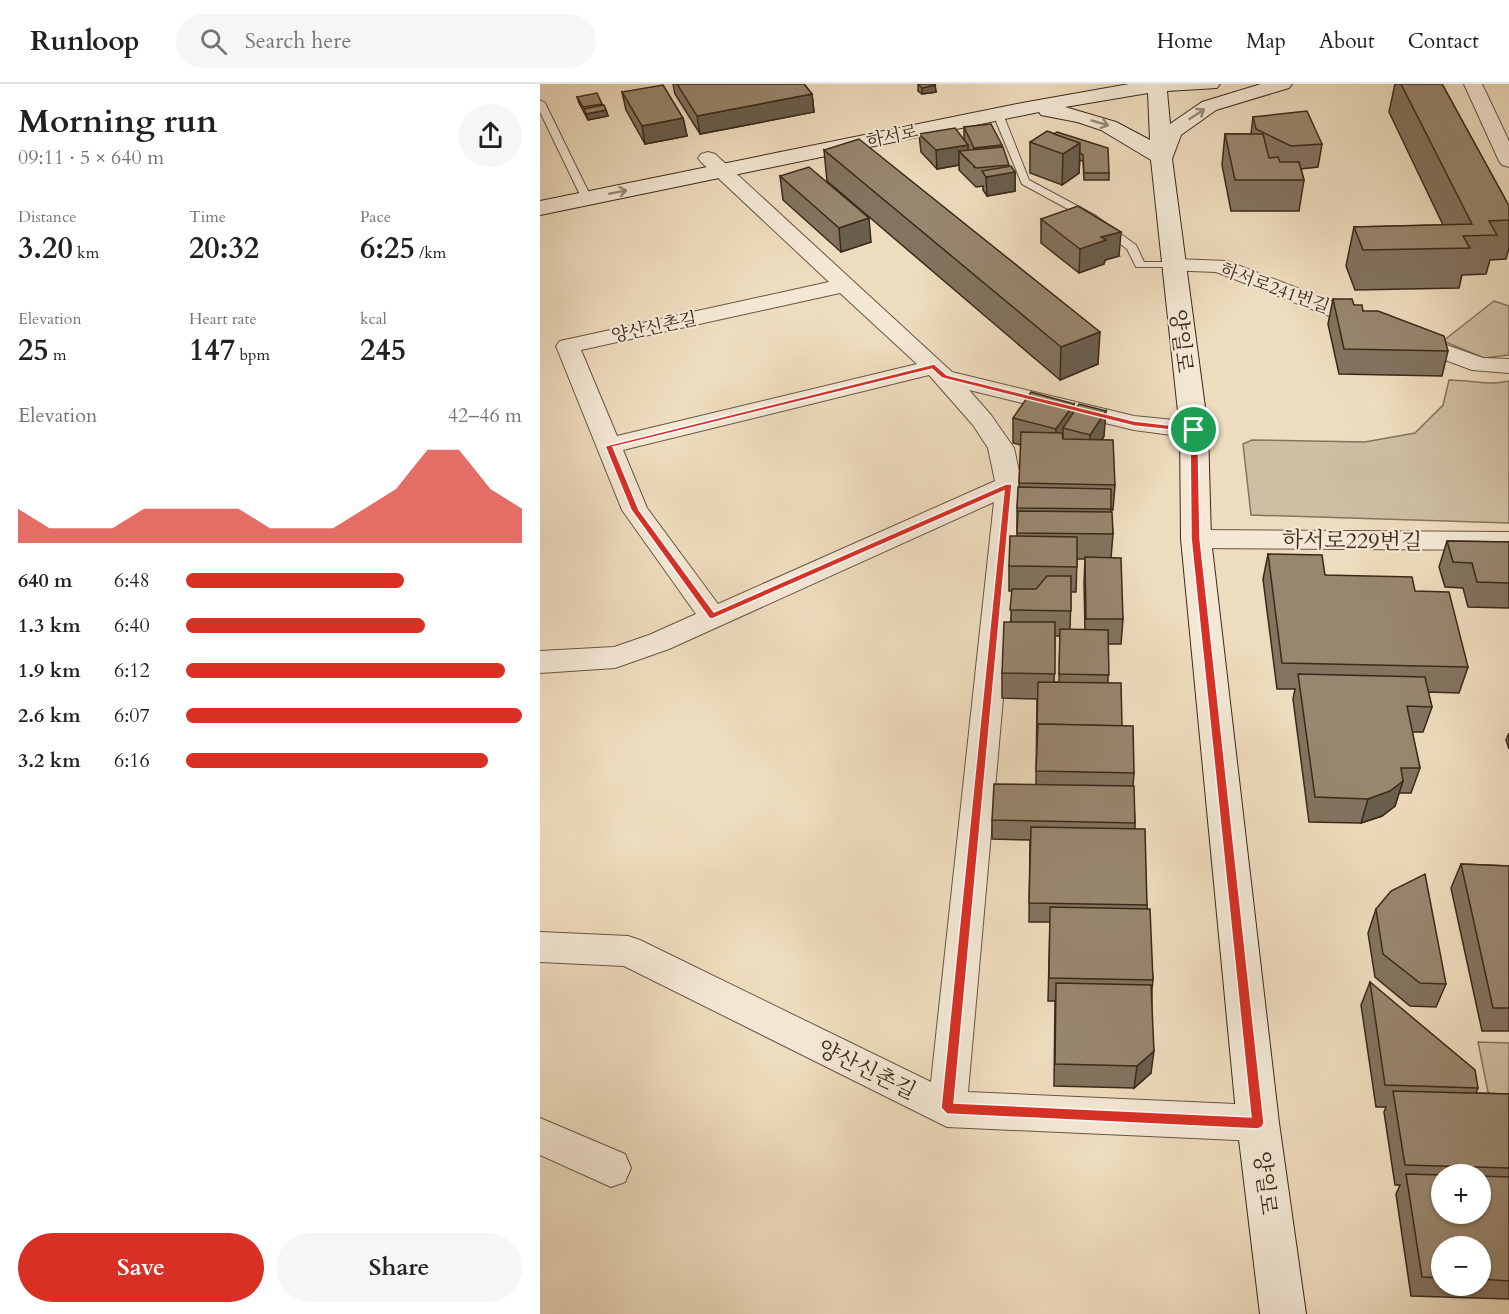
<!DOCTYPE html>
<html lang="en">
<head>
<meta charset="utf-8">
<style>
	:root { --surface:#fff; --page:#f6f6f6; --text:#202124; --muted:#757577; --line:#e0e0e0; --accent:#d93025 }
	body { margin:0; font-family:Cardo,"Noto Serif KR",serif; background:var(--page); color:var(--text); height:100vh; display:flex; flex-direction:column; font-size:22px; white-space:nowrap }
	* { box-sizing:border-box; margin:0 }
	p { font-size:20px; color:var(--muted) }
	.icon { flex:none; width:33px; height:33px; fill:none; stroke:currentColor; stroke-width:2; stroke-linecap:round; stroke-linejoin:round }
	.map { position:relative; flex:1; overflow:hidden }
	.sheet { display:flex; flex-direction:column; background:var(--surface); width:540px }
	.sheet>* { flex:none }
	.tools { position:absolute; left:891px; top:1080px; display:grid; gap:12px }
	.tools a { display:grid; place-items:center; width:60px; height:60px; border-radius:50%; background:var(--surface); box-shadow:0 2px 4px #0004; font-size:30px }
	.pin { position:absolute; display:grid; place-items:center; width:51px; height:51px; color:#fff; margin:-26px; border:3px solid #fff; border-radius:50%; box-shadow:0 2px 6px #0007 }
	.round { display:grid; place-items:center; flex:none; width:63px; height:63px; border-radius:32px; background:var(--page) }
	.headline { display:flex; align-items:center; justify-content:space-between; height:102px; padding:0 18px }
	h1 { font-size:33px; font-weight:700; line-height:45px }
	.metrics { display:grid; grid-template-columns:repeat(3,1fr); gap:9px; height:102px; padding:6px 18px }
	.metrics div { display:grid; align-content:center }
	.metrics b { font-size:30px; font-weight:700 }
	.metrics small { font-size:16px; font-weight:400 }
	.metrics p { font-size:16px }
	.chart { height:168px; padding:12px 18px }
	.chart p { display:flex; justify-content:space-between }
	.chart svg { width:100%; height:108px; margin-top:6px; fill:var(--accent); opacity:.7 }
	.primary-button { display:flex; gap:12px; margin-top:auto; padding:12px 18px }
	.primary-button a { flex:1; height:69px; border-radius:36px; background:var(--accent); color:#fff; font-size:24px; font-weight:700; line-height:69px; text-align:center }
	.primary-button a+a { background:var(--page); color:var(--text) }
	ul { padding:0 18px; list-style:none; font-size:20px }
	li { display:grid; grid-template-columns:96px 72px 1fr; align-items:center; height:45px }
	li i { height:15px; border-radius:8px; background:var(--accent) }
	header { display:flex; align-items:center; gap:36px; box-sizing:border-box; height:84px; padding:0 30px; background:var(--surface); border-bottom:2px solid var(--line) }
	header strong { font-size:28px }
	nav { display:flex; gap:33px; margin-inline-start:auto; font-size:21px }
	.search { width:420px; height:54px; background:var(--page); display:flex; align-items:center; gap:15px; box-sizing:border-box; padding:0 21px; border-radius:33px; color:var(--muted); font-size:22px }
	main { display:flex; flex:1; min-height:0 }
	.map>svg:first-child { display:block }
</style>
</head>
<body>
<header>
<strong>Runloop</strong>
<div class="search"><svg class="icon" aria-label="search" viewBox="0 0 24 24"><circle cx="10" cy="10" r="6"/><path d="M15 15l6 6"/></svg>Search here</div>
<nav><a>Home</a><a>Map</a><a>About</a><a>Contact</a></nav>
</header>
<main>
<section class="sheet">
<div class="headline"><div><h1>Morning run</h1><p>09:11 · 5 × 640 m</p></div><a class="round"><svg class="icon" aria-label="share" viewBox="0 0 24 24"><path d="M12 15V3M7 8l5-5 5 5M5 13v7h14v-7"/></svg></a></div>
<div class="metrics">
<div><p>Distance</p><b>3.20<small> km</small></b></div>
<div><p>Time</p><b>20:32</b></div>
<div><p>Pace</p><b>6:25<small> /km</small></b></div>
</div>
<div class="metrics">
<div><p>Elevation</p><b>25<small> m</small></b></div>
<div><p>Heart rate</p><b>147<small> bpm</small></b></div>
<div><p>kcal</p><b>245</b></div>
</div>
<div class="chart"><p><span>Elevation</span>42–46 m</p>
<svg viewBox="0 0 160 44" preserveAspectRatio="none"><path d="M0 44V30L10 38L20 38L30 38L40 30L50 30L60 30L70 30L80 38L90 38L100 38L110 30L120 22L130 6L140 6L150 22L160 30V44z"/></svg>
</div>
<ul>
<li><b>640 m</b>6:48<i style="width:65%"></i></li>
<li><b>1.3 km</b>6:40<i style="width:71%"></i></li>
<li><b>1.9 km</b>6:12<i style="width:95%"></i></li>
<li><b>2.6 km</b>6:07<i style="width:100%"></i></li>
<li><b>3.2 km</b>6:16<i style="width:90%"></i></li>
</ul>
<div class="primary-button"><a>Save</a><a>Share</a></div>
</section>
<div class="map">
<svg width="969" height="1230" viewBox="0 0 969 1230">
	<rect width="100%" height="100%" fill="#eedcbe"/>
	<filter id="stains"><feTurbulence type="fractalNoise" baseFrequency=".00333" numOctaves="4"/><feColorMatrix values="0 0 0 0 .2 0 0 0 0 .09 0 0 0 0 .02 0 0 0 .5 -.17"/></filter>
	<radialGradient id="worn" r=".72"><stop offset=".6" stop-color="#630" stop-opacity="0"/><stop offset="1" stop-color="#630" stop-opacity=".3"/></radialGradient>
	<g fill="#cfbea2" stroke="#84745d" stroke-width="1.5">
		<polygon points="954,217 969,222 969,271 944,274 903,257"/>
		<path d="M909,296C930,296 949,302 969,297V439L711,431L703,360L712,356L825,358L875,349L903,321Z"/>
		<polygon points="938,958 969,959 969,1030 948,1008"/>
	</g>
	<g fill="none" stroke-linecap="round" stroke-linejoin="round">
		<g stroke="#675642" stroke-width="2">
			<g id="lane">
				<polygon points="0,16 5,19 52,115 51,117 42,115 0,28"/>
				<polygon points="458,27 463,30 489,96 556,132 596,161 604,178 634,178 638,179 638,183 596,183 587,165 548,136 482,100 453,30"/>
			</g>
		</g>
		<g stroke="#675642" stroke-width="2">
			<g id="street">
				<polygon points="924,0 942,0 969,57 969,83 962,81 959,77"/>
				<path d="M168,68L175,70L412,288L594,332L654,338L663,341L666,346L663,351L654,354L594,346L429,306L451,331L474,364L482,401L428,1008L718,1021L732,1026L737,1039L732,1052L718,1057L407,1043L84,882L0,878V848L88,852L100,856L391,998L454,418L129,565L75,584L0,589V567L74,563L109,551L156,530L82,426L16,262L20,257L289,198L161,78L158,74L161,70ZM300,209L377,280L77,352L41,266ZM389,291L433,341L448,364L455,397L178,520L107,424L83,366Z"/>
				<polygon points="634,175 687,177 836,234 839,239 836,244 828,246 820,244 676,188 626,186 623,181 626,176"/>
				<polygon points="870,248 943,274 969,275 969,289 932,286 862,260 859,255 862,250"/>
				<polygon points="656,446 969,448 969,466 656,464 647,461 643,455 647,449"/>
				<polygon points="0,1034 85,1070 91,1084 85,1098 71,1103 0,1071"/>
			</g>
		</g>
		<g stroke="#3a2918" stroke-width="2">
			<path id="secondary" d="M589,0H680L677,4L627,7L630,40L662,18L721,0H752L749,4L676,26L641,51L632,75L668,346L671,455L739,1039L766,1230H720L697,1039L641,455L640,346L611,76L561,46L537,38L501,31L499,28L0,131V117L482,19ZM608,9L610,56L576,38L525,23Z"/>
		</g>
		<use href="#lane" fill="#f4e8d5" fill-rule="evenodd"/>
		<use href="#street" fill="#f4e8d5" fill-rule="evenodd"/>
		<use href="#secondary" fill="#f4e8d5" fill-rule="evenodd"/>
	</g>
	<g fill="#83735f" stroke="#3a2918" stroke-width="1.5" fill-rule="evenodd">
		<polygon points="133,0 264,0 272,10 274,28 160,50 135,10"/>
		<polygon points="378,0 395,1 396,8 382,10 378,7"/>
		<polygon points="855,0 902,0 969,122 969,164 966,175 950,176 946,190 922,191 919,204 815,206 806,182 814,143 903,141 849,28"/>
		<polygon points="82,8 143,34 147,52 105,60 86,26"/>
		<polygon points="37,13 63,21 66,26 68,32 48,36 39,19"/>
		<polygon points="713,33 782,60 778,83 761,85 764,96 759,127 691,127 682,81 685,50 711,50"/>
		<polygon points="424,43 462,63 469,83 475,88 475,107 447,112 443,106 443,102 436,103 419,86 419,81 397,85 381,68 379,50 424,56"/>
		<polygon points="514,50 569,89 569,96 544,96 543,77 540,76 539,89 522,101 490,89 490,58"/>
		<polygon points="284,66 558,280 520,296 287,97"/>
		<polygon points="240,92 331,158 301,168 243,116"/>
		<polygon points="501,135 579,172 565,176 564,180 539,189 501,159"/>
		<polygon points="793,215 814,221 823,227 908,267 902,292 799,290 788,240"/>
		<path d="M534,328L564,352L562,356L575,401L573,426H571V428L573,450L571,474L583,535L581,560H568V599L582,642L594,689L593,702L595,739V745L607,821L613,896L612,905L611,989L594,1004L514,1002L515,917H508L510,838H489L490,756L452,755V736L496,701L497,615L462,614V589L471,538L472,507H469V482L477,452V424L479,403L481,361L473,359V334ZM537,475H545L544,499L545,546H530L531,508H536ZM515,552H520L519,598H514Z"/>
		<polygon points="907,457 969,458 969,524 928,523 923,504 905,503 899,483"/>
		<polygon points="728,470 785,491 875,507 928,583 919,609 888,608 892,623 883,648 872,648 880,684 871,709 859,709 855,722 842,732 821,739 769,738 753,615 755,605 737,605 723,495"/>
		<polygon points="969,649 969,665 966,656"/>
		<polygon points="921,780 969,782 969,947 942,947 911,804"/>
		<polygon points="836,825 906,900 896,923 870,922 835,893 828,849"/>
		<path d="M830,898L938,1004L936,1009L969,1010V1215L871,1212L856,1110L860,1101H855L844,1028L846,1023H836L821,921ZM902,1090H940V1130ZM902,1162H940V1202H902Z"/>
	</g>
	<g fill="#6a5e4d" stroke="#3a2918" stroke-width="1.5">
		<polygon points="395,1 396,8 382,10 382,4"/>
		<polygon points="272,10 274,28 160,50 157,32"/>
		<polygon points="66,26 68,32 48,36 46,30"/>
		<polygon points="143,34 147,52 105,60 102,42"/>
		<polygon points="540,59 539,89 522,101 523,70"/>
		<polygon points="428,61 428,76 419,67 419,81 397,85 396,66"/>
		<polygon points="462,61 462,79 434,83 434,64"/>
		<polygon points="475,88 475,107 447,112 446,93"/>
		<polygon points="329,134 331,158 301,168 299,144"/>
		<polygon points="581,148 579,172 565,176 564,180 539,189 540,165 561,153"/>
		<polygon points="560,248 558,280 520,296 521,263"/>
		<polygon points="534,320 533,345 523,344 523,361 516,371 516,345"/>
		<polygon points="566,327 564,352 549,376 550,351"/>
		<polygon points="863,697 855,722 842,732 821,739 828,715"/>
		<polygon points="614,967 611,989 594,1004 597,982"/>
	</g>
	<g fill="#98866e" stroke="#3a2918" stroke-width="1.5">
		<polygon points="137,0 264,0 272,10 157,32"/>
		<polygon points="378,0 394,0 395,1 382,4"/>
		<polygon points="861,0 902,0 969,122 969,136 949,137 957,151 923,152 930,164 823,166 814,143 932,140"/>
		<polygon points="123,1 143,34 102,42 82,8"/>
		<polygon points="57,9 62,20 43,23 37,13"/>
		<polygon points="64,21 66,26 46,30 44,25"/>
		<polygon points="767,27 782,60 751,62 716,45 713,33"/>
		<polygon points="451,40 462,61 434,64 424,43"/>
		<polygon points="415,44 428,61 396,66 379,50"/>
		<polygon points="507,47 540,59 523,70 490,58"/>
		<polygon points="517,48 568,64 569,89 544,89 543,71 540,69 540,59 514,50"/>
		<polygon points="685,50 723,50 729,74 738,73 740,78 759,78 764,96 695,96"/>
		<polygon points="319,55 560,248 521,263 284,66"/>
		<polygon points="463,63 469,81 436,84 419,67"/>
		<polygon points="471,82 475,88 446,93 442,87"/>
		<polygon points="269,83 329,134 299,144 240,92"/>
		<polygon points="538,122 581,148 561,153 566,156 540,165 501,135"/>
		<polygon points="793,215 812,215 814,221 822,221 823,227 838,227 904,252 908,267 804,265"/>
		<polygon points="491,308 534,320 516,345 473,334"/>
		<polygon points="539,320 566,327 550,351 523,344"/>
		<polygon points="481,348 522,349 523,355 573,356 575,401 479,399"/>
		<polygon points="478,403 571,405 571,425 477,424"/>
		<polygon points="478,427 572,428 573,450 477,449"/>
		<polygon points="470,452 537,453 537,483 469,482"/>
		<polygon points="907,457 969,458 969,499 937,498 932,479 913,478"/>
		<polygon points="728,470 782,471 785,491 872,493 875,507 909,508 928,583 742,579"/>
		<polygon points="545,473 581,474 583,535 546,535"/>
		<polygon points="507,492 531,492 531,527 470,526 472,505 496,505"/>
		<polygon points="464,538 515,538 515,590 462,589"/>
		<polygon points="520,545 568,546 569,591 519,590"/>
		<polygon points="758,590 885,593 892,623 867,622 880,684 861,684 863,697 850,707 828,715 775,713"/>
		<polygon points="498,598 581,599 582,642 498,640 497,642"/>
		<polygon points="498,640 593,642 594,689 496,687"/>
		<polygon points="454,700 594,702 595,739 452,736"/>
		<polygon points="491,743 605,745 607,821 489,819"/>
		<polygon points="921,780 969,782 969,924 953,924"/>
		<polygon points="885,790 906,900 880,899 843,870 836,825 851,807"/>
		<polygon points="510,823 610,825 613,896 509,894"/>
		<polygon points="830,898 935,986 938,1004 845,1001"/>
		<polygon points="516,899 611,901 614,967 597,982 515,980"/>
		<polygon points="853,1007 969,1010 969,1084 865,1081"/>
		<polygon points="866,1090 902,1091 902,1130 940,1130 940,1092 969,1093 969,1197 940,1195 940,1162 902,1162 902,1194 882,1193"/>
	</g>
	<defs><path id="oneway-shaft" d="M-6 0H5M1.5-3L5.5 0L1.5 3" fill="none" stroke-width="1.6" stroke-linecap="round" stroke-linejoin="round" transform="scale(1.5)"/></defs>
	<g stroke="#978876">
		<use href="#oneway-shaft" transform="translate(657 30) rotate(-33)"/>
		<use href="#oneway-shaft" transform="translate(560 39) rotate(17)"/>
		<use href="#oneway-shaft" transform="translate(78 108) rotate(-11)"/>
	</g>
	<path fill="#d93025" stroke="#fff" stroke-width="1.5" fill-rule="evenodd" d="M394,280L407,291L594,337L654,344L658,346L660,454L724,1039L722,1043L718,1045L407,1030L401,1024L464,407L172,535L169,534L91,426L65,362ZM392,285L402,294L594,342L650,348L651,454L711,1033L414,1019L472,400H466L174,528L99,426L73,363Z"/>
	<g text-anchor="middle" stroke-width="4.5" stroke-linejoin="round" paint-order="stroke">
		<g font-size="18" fill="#3a2918" stroke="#f4e8d5">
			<text transform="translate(352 52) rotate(-12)" y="6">하서로</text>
			<text transform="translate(735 204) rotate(20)" y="6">하서로241번길</text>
			<text transform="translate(114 243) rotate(-12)" y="6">양산신촌길</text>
		</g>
		<g font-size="22" fill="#3a2918" stroke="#f4e8d5">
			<text transform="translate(642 257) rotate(83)" y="8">양일로</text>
			<text transform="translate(812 456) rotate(1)" y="8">하서로229번길</text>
			<text transform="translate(327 985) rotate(26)" y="8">양산신촌길</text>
			<text transform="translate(726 1099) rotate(83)" y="8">양일로</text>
		</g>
	</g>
	<rect width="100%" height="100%" filter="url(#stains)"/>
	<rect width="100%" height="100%" fill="url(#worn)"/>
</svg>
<div class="tools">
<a>+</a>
<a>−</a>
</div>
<div class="pin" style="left:654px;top:346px;background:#1e9e55"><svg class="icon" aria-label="arrive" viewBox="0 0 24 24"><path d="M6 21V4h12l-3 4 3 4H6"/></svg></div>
</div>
</main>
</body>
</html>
